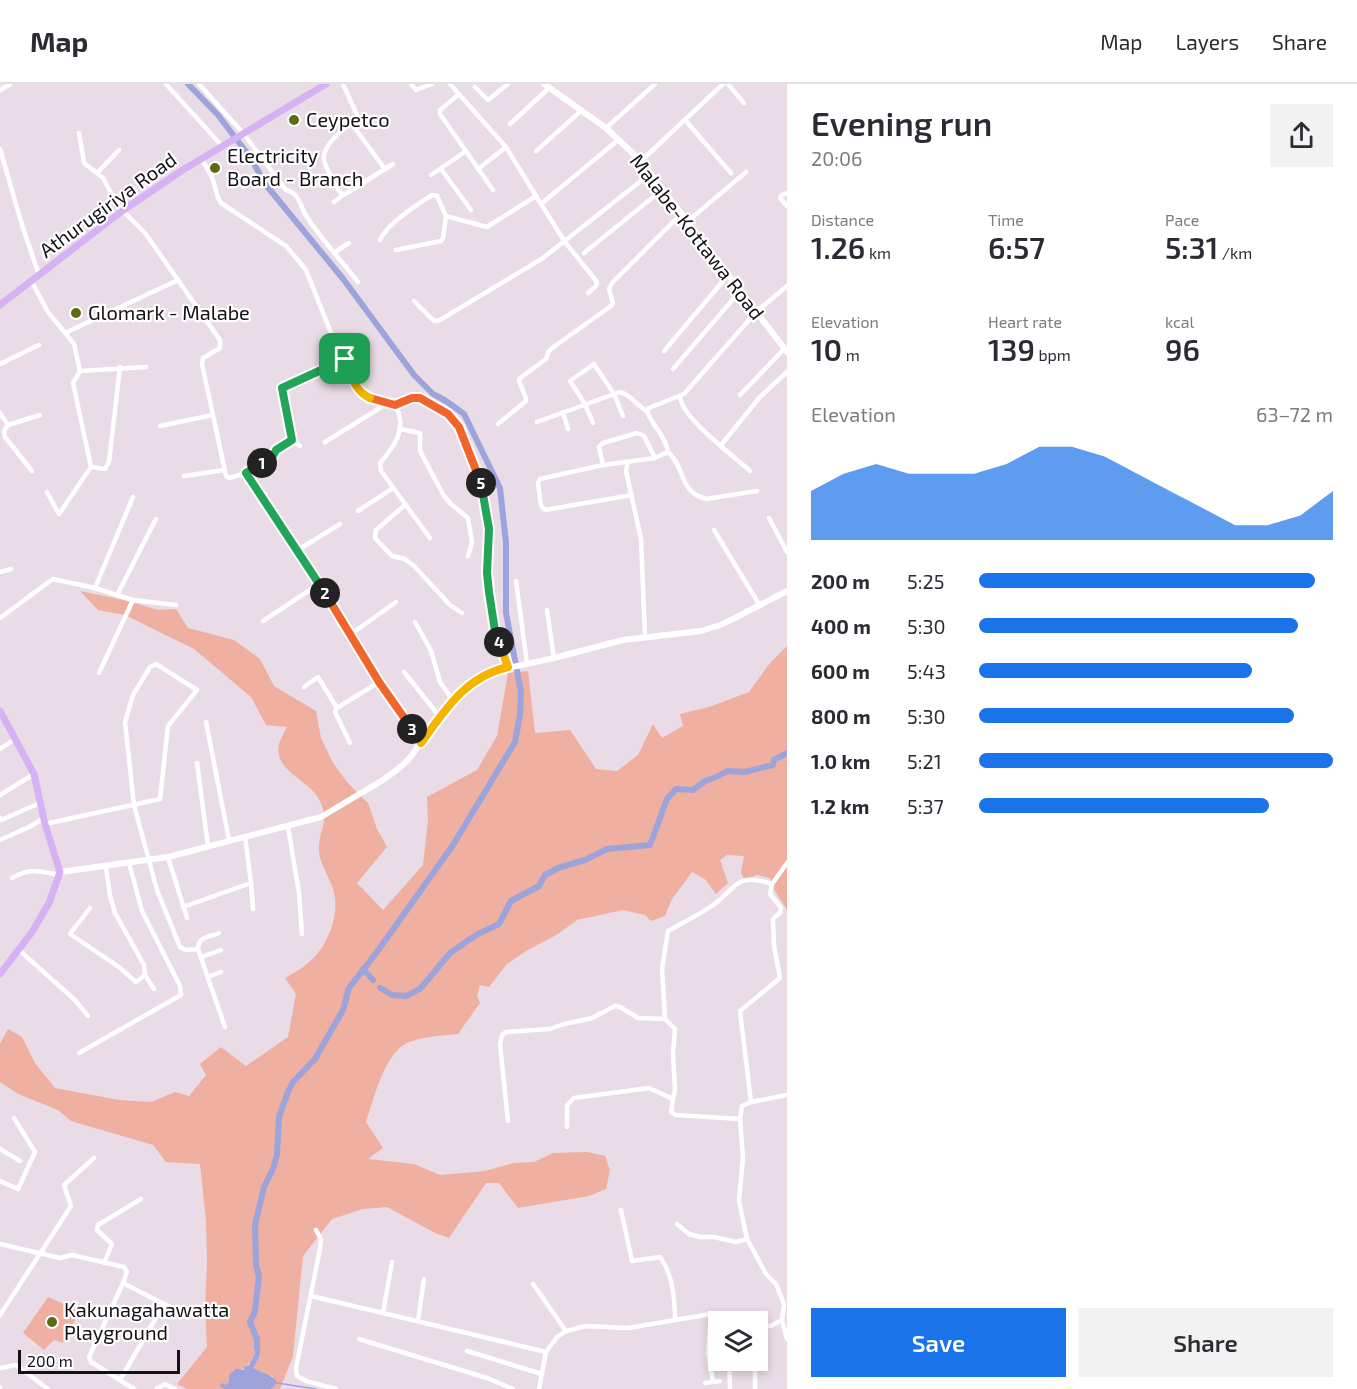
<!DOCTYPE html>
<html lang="en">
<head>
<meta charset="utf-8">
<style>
	:root { --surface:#fff; --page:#f2f2f3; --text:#2b2b33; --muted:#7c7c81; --line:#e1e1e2; --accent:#1a73e8 }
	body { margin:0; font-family:"Exo 2",sans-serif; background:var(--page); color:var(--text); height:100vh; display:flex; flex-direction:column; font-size:22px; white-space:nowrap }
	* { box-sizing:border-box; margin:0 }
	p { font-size:20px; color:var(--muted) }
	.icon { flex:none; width:33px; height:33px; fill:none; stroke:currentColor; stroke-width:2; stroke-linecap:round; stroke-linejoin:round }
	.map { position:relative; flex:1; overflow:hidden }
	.side { display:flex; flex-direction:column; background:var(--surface); width:570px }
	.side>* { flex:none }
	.tools { position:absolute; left:708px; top:1227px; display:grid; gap:12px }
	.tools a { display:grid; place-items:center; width:60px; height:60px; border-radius:0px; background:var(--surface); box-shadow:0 3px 9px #0003; font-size:30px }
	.scale { position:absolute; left:18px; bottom:15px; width:162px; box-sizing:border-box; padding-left:6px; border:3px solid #141013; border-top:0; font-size:16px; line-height:21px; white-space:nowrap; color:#141013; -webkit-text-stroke:4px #fff; paint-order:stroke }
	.pin { position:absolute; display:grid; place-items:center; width:51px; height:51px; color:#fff; margin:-26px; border-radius:12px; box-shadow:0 3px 9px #0006 }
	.km { position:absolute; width:30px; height:30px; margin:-15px; border-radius:50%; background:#222; color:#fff; font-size:16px; line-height:30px; text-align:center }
	.round { display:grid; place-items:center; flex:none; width:63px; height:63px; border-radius:0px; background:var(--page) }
	.overview { display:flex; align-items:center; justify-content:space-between; height:102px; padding:0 24px }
	h1 { font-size:33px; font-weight:600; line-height:45px }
	.metrics { display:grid; grid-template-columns:repeat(3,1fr); gap:9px; height:102px; padding:6px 24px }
	.metrics div { display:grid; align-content:center }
	.metrics b { font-size:30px; font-weight:600 }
	.metrics small { font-size:16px; font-weight:400 }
	.metrics p { font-size:16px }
	.chart { height:168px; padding:12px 24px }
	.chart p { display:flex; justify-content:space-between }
	.chart svg { width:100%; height:108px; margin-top:6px; fill:var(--accent); opacity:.7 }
	.action { display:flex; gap:12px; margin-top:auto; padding:12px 24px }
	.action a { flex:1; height:69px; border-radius:0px; background:var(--accent); color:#fff; font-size:24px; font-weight:600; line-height:69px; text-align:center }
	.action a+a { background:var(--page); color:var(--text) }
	ul { padding:0 24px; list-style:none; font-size:20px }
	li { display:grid; grid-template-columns:96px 72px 1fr; align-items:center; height:45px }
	li i { height:15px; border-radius:8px; background:var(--accent) }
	header { display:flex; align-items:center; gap:36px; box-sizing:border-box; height:84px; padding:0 30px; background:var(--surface); border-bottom:2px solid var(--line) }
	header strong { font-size:28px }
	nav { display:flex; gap:33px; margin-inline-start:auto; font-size:21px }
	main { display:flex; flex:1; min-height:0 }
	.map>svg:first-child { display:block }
</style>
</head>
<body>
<header>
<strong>Map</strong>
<nav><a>Map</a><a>Layers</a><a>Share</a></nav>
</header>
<main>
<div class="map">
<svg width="787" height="1305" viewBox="0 0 787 1305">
	<rect width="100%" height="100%" fill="#eadce6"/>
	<g fill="#efafa1">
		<path d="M80,507L123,516L159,526L176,525L188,544L234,556L260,575L274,602L316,627L321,654L333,679L347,698L368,719L377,745L387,763L357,799L383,826L423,781L428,736L427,713L477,686L497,652L508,589L528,587L535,649L570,646L596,685L617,687L638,671L653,640L662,654L683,642L680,630L709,623L749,608L770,579L787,562V826L775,807L770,794L757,791L744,796L741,788L744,772L727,771L720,776L728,799L716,810L706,796L692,788L672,815L665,832L651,837L645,831L623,826L577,836L558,850L526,867L507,880L489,903L480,901L477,912L480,919L458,950C444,951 420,953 407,959C384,970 374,1015 366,1038L383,1064L368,1075L414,1080L440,1091L485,1087L514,1079L534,1078L553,1069L587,1068L605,1072L610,1086L606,1105L589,1112L518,1124L499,1099H486L449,1154L435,1149L387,1123L363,1125L332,1135L303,1172L293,1272L280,1305H271L273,1292L264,1291L252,1284L259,1275L261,1265H257C249,1282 247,1285 229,1291V1298L226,1302H220L224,1305H187L177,1300L207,1263L205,1223L207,1179L206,1137L200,1080L166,1078L153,1061L71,1037L58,1026L18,1010L0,998V960L8,945L22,953L35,979L55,1004L119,1016L151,1018L175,1008L189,1012L206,991L200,980L221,963L246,982L288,953L296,910L285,894C293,889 301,885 308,879C328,863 341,829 333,805C329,793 319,778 319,766C318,747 330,739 320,717C311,696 273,688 279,660C281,654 284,648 287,643L266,641L251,613L194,565L125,531L98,526Z"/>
		<polygon points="48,1213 80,1227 63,1259 54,1256 44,1266 23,1249"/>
	</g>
	<path fill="#9da3db" d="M261,1264L259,1274L253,1284C261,1289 274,1291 277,1299L271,1305H224L220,1302L222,1299L226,1301L229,1298V1291L236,1285L244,1286V1283L249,1281L257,1265Z"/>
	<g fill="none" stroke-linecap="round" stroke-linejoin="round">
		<polyline stroke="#9da3db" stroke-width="1.5" points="277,1299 316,1305"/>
		<g stroke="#9da3db" stroke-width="6">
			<polyline points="188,0 218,31 250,73 266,101 344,196 414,291 433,310 446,317 464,330 500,404 506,459 506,529 521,608 520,631 515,658 453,761 377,868 349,904 343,926 315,975 293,998 288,1008 279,1033 277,1071 273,1085 264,1103 255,1141 256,1181 259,1192 255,1227 250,1238 257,1255 257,1265"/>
			<polyline points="363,885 373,896"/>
			<polyline points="380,904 392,911 406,912 420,905 450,869 476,851 499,840 511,817 539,802 545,791 558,784 585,776 607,765 650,761 667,715 676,705 693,706 705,697 716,693 728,687 745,688 773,681 774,676 787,669"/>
		</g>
		<g stroke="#fff" stroke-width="4.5">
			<polyline points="166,0 222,62"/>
			<path d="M199,0L243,49L286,106C299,109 299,119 305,130C320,154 341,176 358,198"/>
			<path d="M343,0L357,31C348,44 326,56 324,72C323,79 328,85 330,91C334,98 337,106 343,111L347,109L393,80"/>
			<polyline points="411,0 416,6 432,0"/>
			<polyline points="728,0 744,19"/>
			<polyline points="475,3 488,16 508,0"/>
			<polyline points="0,6 10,0"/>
			<polyline points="458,11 440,26 440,30 493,106"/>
			<polyline points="685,36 731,89"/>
			<polyline points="351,39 385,85"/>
			<polyline points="510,40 549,4"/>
			<polyline points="606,44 655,0"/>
			<polyline points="79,49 84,79 103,94 118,122 145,149 220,256 220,264 203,274 202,280 226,392 229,394 246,389 272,374 276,367 293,356 300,362"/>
			<polyline points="0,65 22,141 39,191"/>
			<polyline points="536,67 582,26"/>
			<path d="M201,74L212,93L218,114L221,119L286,162L306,186L329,244L356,302L362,311L395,321C410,312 419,314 433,322C438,325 445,327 449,331C472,354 487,416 489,448C490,468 486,487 489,507C492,534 499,558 508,583"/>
			<polyline points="641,77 723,0"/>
			<polyline points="441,85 471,126"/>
			<polyline points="478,85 506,63"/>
			<polyline points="97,89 119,66"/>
			<polyline points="431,91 466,67"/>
			<polyline points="787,109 782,111 780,114 787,122"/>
			<polyline points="536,112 565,158 597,198 596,202 588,209"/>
			<polyline points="334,118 343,111"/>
			<polyline points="541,120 618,56"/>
			<polyline points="688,137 746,88"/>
			<path d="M380,156C387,140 416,121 432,111L437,112L446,132L487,143L536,112L506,63L450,0"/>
			<polyline points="396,166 441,157 443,154 446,132"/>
			<polyline points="335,168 349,159"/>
			<polyline points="584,169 663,105"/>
			<polyline points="32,198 48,228 74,260 80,287"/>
			<polyline points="414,217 434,237 440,236 543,174 651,89"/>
			<polyline points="65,249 178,196"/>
			<polyline points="664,267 729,190"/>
			<polyline points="0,280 39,261"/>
			<polyline points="673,285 741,206"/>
			<polyline points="740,311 784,265"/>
			<path d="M680,312C681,334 734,372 750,387"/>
			<path d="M395,321C408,343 395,362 380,379L381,387L430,454"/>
			<polyline points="563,328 568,345"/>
			<polyline points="0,329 8,341 4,347 5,353 32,387"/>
			<path d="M537,338L620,308C632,311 636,322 647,327"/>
			<polyline points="593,339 585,320 570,297 594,280 614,310 623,332"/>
			<path d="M498,340L526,317C526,308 519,303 519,295L546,275L549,267L555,262L611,222L613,219L609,205L612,199L682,129"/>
			<polyline points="8,341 40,331"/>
			<polyline points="160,342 213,331"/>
			<polyline points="400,345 420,349 420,367 444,412 451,420 468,434 472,458 468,472"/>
			<polyline points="293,356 282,304 345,275"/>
			<polyline points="325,358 380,324 384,319"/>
			<polyline points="721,361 760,313 787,288"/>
			<path d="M668,368C686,384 678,407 706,415L757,407"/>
			<polyline points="628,378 626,387 641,455 645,553"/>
			<polyline points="603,381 599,363 603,359 637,349 644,352 655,374"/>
			<polyline points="91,383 105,385 109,378 120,283"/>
			<polyline points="246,389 326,511 379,598 421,659"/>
			<polyline points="184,392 224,386"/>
			<polyline points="47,408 59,430 91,383 73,299 80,287 146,283"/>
			<path d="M632,411L545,426L541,422L538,399L540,395L603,381L655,374L668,368C666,352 652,342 647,327L649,324L684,310L756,228L787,202"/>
			<polyline points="405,421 376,446 375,454 392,472 405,475 415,483 450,521 462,529"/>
			<polyline points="358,427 393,404"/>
			<polyline points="769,434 787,468"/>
			<polyline points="714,446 760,522"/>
			<polyline points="298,466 340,440"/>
			<polyline points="0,488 11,485"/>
			<polyline points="516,497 527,580"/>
			<polyline points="95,504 133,413"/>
			<polyline points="117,511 133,516 176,521"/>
			<polyline points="547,526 554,574"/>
			<polyline points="0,534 53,495 95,504 117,511 156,435"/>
			<polyline points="263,537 319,500"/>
			<polyline points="415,538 431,567 440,598 453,617"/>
			<polyline points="351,550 396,518"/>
			<polyline points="404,588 440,633"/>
			<polyline points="99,589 133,516"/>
			<polyline points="304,603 318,593 337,624"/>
			<polyline points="206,638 229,756"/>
			<polyline points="350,659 335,628 337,624 379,598"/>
			<polyline points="0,665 15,655"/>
			<polyline points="197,679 208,762"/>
			<polyline points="0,711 34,690"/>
			<polyline points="0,734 1,736 40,719"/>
			<polyline points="45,740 160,715 168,642 197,606 156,580 150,583 133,611 125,638 134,721 157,806 180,863 186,866 198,865 225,943"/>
			<polyline points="288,743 299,809 302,850"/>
			<polyline points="0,756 29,743 44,734"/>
			<polyline points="168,773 187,834"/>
			<polyline points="106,783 110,812 115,829 144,881 145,891 154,905"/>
			<path d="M12,794C31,783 38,787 59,791"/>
			<polyline points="251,799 253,825"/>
			<polyline points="183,823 251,799 245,752"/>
			<polyline points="90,824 70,850 119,883 136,898 145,891"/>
			<path d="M198,865C198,853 208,853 219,849"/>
			<polyline points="19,866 75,916 88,932"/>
			<polyline points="201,873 221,866"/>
			<polyline points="208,893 221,888"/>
			<polyline points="79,969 181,911 180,902 142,827 129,779"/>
			<polyline points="673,1015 671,1028 676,1031 740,1035"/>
			<polyline points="751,1018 740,927 780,894 774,862 773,835 780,829 781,824 770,810 772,800"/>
			<polyline points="508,1037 500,960 502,951 506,948 550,945 564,940 592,934 615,922 620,923 638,934 665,935"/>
			<path d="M567,1043V1021L574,1014L649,1004L673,1015L675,1006L673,969L675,945L665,935L662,885L668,847C682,839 697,832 710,823C737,806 733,787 772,800L787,779"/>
			<polyline points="0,1065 20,1077"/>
			<polyline points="0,1097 18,1105 35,1068 14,1034"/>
			<path d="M621,1126L632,1177L660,1173C673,1190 675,1215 675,1236"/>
			<polyline points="677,1140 689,1150 700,1153 714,1153 736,1158 747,1155"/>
			<polyline points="316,1146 321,1155 320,1165 296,1284 297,1292 306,1297 336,1305"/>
			<polyline points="0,1160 60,1174 72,1171 124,1183 127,1188 123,1199 89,1273 91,1278 134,1305"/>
			<polyline points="392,1178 383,1229 546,1268"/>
			<polyline points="104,1179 112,1160 97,1146 98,1141 141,1115"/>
			<polyline points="533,1200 566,1247"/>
			<polyline points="311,1212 383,1229"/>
			<polyline points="164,1220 187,1230"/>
			<polyline points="711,1230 708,1269 713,1297"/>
			<polyline points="0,1231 71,1122 64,1101 94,1074"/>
			<polyline points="782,1236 787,1255"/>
			<polyline points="418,1237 424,1195"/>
			<polyline points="758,1242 771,1242 782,1236 784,1220 776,1200 766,1190 747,1155 739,1117 743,1073 740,1035 742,1022 751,1018 787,1011"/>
			<polyline points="359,1255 487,1294 513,1305"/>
			<polyline points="467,1267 542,1290"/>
			<polyline points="729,1276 730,1305"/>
			<polyline points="755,1276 755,1305"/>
			<polyline points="0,1284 16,1281 48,1305"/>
			<polyline points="120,1296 164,1220 123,1199"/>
			<polyline points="705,1299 720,1297"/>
			<polyline points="0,1303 0,1305"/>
			<polyline points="157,1305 165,1300 175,1305"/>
			<polyline points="539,1305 546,1268 557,1253 566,1247 586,1242 628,1244 711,1230 741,1238"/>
		</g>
		<g stroke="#fff" stroke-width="6">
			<polyline points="544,0 606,44 641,77 787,268"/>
			<polyline points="60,788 168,773 321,733 383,696 398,685 408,676 453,617 478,594 494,587 554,574 623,556 701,547 723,540 787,507"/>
		</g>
		<g stroke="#d6b2f4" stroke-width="7">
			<polyline points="0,221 122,127 181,87 326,0"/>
			<polyline points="0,627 34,690 45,740 60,788 49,819 32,848 0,890"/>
		</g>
	</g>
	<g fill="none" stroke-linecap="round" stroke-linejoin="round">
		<g stroke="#fff" stroke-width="12">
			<polyline id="split-1" points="262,379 272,374 276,366 292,356 282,304 345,275"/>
		</g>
		<g stroke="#fff" stroke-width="12">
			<polyline id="split-2" points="262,379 246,389 325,509"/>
		</g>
		<g stroke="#fff" stroke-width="12">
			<polyline id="split-3" points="325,509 379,598 412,645"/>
		</g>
		<g stroke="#fff" stroke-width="12">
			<path id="split-4" d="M412,645L421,659C446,625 465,593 508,583L499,558"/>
		</g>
		<g stroke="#fff" stroke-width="12">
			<polyline id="split-5" points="481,399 489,445 487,489 489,508 495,547 499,558"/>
		</g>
		<g stroke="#fff" stroke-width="12">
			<polyline id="split-6" points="370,314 395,321 412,314 420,314 448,330 459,343 481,399"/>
		</g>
		<g stroke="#fff" stroke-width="12">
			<path id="split-7" d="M345,275C351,290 354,307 370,314"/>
		</g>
		<use href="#split-1" stroke="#22a559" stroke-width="8"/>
		<use href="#split-2" stroke="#22a559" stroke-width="8"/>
		<use href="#split-3" stroke="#f0652b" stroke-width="8"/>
		<use href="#split-4" stroke="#f5b400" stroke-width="8"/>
		<use href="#split-5" stroke="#22a559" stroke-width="8"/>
		<use href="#split-6" stroke="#f0652b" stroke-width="8"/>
		<use href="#split-7" stroke="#f5b400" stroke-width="8"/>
	</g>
	<g fill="#5e6b14" stroke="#fff" stroke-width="2">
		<circle cx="294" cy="36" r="6"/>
		<circle cx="215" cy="84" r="6"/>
		<circle cx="76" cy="229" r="6"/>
		<circle cx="52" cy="1238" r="6"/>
	</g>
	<g text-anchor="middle" stroke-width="4.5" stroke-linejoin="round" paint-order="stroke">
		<g font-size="20" fill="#141013" stroke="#fff" text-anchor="start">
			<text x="306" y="43">Ceypetco</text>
			<text x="227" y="79">Electricity<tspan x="227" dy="23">Board - Branch</tspan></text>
			<text x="88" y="236">Glomark - Malabe</text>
			<text x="64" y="1233">Kakunagahawatta<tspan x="64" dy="23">Playground</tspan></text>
		</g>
		<g font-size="20" fill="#141013" stroke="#fff">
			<text transform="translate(108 121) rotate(-36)" y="7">Athurugiriya Road</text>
			<text transform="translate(697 153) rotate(52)" y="7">Malabe-Kottawa Road</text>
		</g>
	</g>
</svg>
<div class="tools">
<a><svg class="icon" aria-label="layers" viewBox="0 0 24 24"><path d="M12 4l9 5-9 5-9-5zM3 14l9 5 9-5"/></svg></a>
</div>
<div class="scale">200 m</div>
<div class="pin" style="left:345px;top:275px;background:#1e9e55"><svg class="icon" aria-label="arrive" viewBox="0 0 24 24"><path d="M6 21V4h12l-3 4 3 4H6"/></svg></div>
<b class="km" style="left:262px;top:379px">1</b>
<b class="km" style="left:325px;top:509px">2</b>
<b class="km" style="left:412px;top:645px">3</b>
<b class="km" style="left:499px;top:558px">4</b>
<b class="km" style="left:481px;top:399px">5</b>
</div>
<section class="side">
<div class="overview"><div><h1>Evening run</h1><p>20:06</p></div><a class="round"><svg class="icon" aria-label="share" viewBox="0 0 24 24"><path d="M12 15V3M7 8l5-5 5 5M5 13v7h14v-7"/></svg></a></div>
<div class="metrics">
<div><p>Distance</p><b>1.26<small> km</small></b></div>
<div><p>Time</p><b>6:57</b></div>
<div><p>Pace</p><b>5:31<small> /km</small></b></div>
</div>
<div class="metrics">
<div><p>Elevation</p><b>10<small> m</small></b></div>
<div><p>Heart rate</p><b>139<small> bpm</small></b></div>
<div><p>kcal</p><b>96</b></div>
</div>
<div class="chart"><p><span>Elevation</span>63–72 m</p>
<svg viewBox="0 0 160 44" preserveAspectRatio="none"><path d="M0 44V24L10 17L20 13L30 17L40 17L50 17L60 13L70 6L80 6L90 10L100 17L110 24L120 31L130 38L140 38L150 34L160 24V44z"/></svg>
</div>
<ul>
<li><b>200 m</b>5:25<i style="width:95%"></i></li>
<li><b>400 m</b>5:30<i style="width:90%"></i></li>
<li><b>600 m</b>5:43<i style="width:77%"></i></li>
<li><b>800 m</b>5:30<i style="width:89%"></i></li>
<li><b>1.0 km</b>5:21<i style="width:100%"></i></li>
<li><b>1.2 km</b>5:37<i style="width:82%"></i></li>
</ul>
<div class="action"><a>Save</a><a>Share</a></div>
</section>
</main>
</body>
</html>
